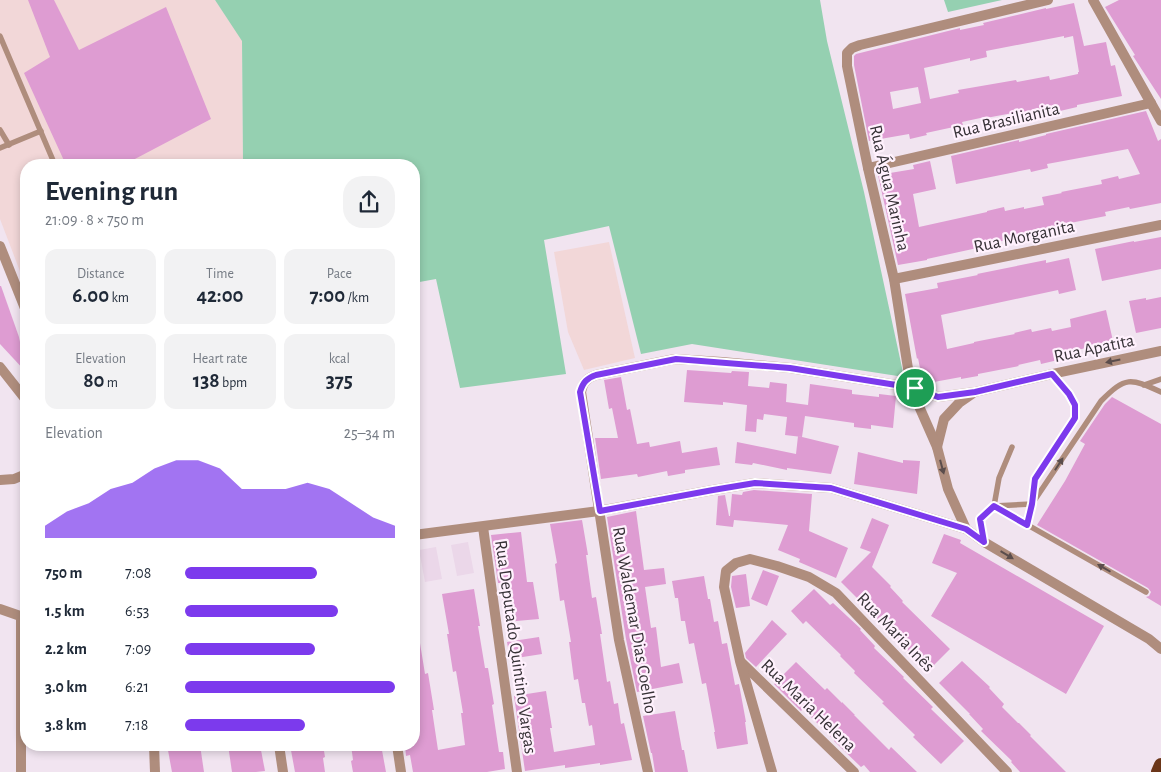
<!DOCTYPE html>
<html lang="en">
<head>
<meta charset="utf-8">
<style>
	:root { --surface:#fff; --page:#f2f2f3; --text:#1f2937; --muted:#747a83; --accent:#7c3aed }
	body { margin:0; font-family:"Alegreya Sans",sans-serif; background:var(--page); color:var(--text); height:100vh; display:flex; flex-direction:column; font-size:19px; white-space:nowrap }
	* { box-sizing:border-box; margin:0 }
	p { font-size:16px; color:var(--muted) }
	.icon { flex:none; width:28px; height:28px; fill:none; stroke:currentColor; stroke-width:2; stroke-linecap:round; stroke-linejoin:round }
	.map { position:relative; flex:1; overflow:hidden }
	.side { position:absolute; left:20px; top:159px; width:400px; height:592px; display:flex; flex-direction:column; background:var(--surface); border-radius:20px; box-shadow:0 2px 8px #0003 }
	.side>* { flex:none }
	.pin { position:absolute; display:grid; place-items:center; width:42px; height:42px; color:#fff; margin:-21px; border:2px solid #fff; border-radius:50%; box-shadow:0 1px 5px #0007 }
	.round { display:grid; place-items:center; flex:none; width:52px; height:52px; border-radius:20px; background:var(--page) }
	.overview { display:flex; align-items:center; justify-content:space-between; height:85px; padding:0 25px }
	h1 { font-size:28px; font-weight:700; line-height:38px }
	.figures { display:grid; grid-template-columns:repeat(3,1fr); gap:8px; height:85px; padding:5px 25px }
	.figures div { display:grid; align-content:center; border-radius:12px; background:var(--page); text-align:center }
	.figures b { font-size:21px; font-weight:700 }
	.figures small { font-size:14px; font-weight:400 }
	.figures p { font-size:14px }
	.chart { height:140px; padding:10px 25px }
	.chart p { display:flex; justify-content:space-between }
	.chart svg { width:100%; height:90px; margin-top:5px; fill:var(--accent); opacity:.7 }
	ul { padding:0 25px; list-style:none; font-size:16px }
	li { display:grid; grid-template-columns:80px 60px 1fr; align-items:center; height:38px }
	li i { height:12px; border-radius:6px; background:var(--accent) }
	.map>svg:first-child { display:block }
</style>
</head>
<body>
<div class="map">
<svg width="1161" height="772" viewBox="0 0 1161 772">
	<rect width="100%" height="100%" fill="#f1e4f0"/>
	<g fill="#ebd7e9">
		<polygon points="468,542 474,573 457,576 451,545"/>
		<polygon points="436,547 442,579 425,582 419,550"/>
	</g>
	<g fill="#f2d7d8">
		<polygon points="0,0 215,0 242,40 243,165 26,165 26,287 0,219"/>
		<polygon points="609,242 635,358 584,370 568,332 554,252"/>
	</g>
	<g fill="#95d0b1">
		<polygon points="215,0 820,0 827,41 864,192 904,377 692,344 641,354 609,226 544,240 566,374 460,388 436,279 414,283 414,165 243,165 242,41"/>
		<polygon points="944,0 1002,0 948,12"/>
	</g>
	<g fill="#de9cd2" fill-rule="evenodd">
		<polygon points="28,0 54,0 79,50 166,7 211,119 133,160 135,165 66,165 24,73 50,57"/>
		<polygon points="1119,0 1161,0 1161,99 1133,56 1135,55 1105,7"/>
		<path d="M1074,3L1084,46L1106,42L1111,66L1115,65L1122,96L1077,105V107L1060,111L1059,107L1039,111L1038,108L1025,112L1024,111L986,118L985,117L962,122L963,125L926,133L927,135L910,139L909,134L869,141L854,65V56L856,54L960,28V30L984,25L983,23L1046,8V9ZM1064,36V38L1073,36L1079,72H1078V74L1050,80L1049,76L1017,82L1016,80L958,90L959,93L930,99L924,68L970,58V61L987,57L986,51ZM918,87L921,103L893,109L890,92Z"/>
		<polygon points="1146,111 1158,141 1161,139 1161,203 1130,209 1129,207 1105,212 1106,216 1065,224 1066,225 1047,229 1048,237 1031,241 1031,238 1013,242 1013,239 991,243 991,245 927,259 927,260 898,265 878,175 914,169 913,165 930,161 936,189 913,194 919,227 987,212 987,211 1004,207 1005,211 1024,207 1024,209 1044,205 1042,197 1062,193 1061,192 1102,184 1101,180 1118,176 1119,179 1140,174 1128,149 1047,164 1048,168 1031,172 1030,169 956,184 951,156 1019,140 1019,142 1046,135 1046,134"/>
		<polygon points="1161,237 1161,269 1102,281 1095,249 1134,241 1134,242"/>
		<polygon points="1069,258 1076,290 1059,294 1058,290 941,315 947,349 974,343 974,342 1015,334 1014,333 1031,329 1032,332 1051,328 1052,331 1071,327 1070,319 1106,310 1113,341 1074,351 1076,359 1059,362 1058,360 1041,364 1040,360 1018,365 1019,366 978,374 978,376 961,379 961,377 923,384 918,358 917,359 905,294 938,288 937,283 978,275 977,274 1046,260 1046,263"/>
		<polygon points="0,286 1,286 19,337 26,372 0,344"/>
		<polygon points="1161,297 1161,328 1136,333 1129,301 1146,298 1146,300"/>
		<polygon points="687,370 731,373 732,371 749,372 748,386 769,388 770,382 787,384 786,402 808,405 810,384 852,390 852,394 879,397 879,394 896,396 893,428 871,425 871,429 854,427 854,423 805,416 802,437 785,435 787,417 764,414 763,420 757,419 756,432 745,431 747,405 723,402 723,405 684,402"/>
		<polygon points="621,377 627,410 630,409 637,444 649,442 650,447 680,441 682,453 717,447 720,465 685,470 685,473 668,476 667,471 638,477 637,474 601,479 595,438 618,438 612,408 609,409 604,380"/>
		<polygon points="1112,397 1161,424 1161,606 1146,597 1149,596 1151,592 1148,588 1037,525 1065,481 1085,444 1080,441 1105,404"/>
		<polygon points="798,436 839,446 831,474 787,468 787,470 753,463 752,465 735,463 737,442 796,454"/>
		<polygon points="858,452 903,463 903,460 920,461 917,494 854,484"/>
		<polygon points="754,490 812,494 809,531 848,548 836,578 799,562 800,559 778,550 788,525 734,520 733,527 716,525 718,496 725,495 729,516 730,516 732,494 742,495 743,492"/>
		<polygon points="636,511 644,570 664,568 666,584 645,587 651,628 656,627 661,667 679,663 683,683 637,692 626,639 607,517"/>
		<polygon points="872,518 889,525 872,567 891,586 890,587 903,601 902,602 950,649 927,672 915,659 916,659 885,628 871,613 871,612 841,582 871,552 860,548"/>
		<polygon points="582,520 588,555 586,555 592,598 596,597 602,634 600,634 607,682 610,681 614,704 618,703 621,724 624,723 632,760 600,765 600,763 565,768 565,765 525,771 514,696 546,691 552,728 550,728 554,752 595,745 592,725 589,726 585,703 582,703 578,679 574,680 569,642 571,642 564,600 560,601 555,564 557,563 550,524"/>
		<polygon points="521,532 527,582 533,582 539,619 505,622 500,583 498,583 491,535"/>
		<polygon points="944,534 961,540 960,543 1104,626 1066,694 931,616 957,573 932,563"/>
		<polygon points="763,570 779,576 767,606 751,599"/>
		<polygon points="746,574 750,606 736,608 731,587 732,576"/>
		<polygon points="704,576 708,599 710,599 714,622 718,621 722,644 727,643 735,685 739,684 746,722 745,722 748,744 717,749 714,732 715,732 706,683 702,684 694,643 689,644 685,621 681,621 678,598 675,598 672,581"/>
		<polygon points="474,589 480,626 478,626 485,668 488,668 494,704 492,705 499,752 503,752 505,769 487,772 413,772 410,755 406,756 405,745 414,745 414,637 419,637 425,674 428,673 434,710 432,710 438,750 465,745 461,713 463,713 456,671 453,672 447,634 449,634 442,594"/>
		<polygon points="814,589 830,605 833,603 861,629 860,630 875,646 874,648 904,677 903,678 933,707 931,709 964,741 941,764 913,737 915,735 882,703 884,702 854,673 855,671 840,656 841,655 806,621 803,624 791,611"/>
		<polygon points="772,620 787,634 756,667 746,658 745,653"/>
		<polygon points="539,637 542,654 510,659 507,642"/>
		<polygon points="962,661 990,687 989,688 1004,704 1002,707 1018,723 1019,723 1031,735 1030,736 1066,772 1020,772 1011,762 1012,761 981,731 983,729 969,714 970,714 939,683"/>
		<polygon points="796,662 825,690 827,688 842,703 842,702 855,715 854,715 889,750 891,747 917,772 870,772 864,765 861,767 834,741 834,740 803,709 801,711 774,684"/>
		<polygon points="675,711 682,750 684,750 688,772 655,772 652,753 651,753 643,716"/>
		<polygon points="167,745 200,745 204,772 172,772"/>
		<polygon points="228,745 260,745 265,771 256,772 232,772"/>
		<polygon points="290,745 323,745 325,757 323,758 325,772 295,772"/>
		<polygon points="351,745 381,745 386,772 353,772 351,761 353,760"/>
	</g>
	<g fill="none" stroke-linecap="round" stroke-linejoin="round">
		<g stroke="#af8d7d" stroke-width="5.5">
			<polyline points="0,36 55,165"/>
			<polyline points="0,130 9,145"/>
			<polyline points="0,148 41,131"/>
			<polyline points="1144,385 1161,379"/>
			<path d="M1032,504L1101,401C1126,376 1130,378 1161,392"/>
			<polyline points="994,506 1146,592"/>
			<polyline points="994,506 1032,504"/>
			<polyline points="1027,525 1032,504 1035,479 1075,418 1075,405 1069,394 1052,374"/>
			<polyline points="984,542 980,519 994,506 999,478 1012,447"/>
		</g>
		<g stroke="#af8d7d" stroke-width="10">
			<polyline points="1093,0 1161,121"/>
			<polyline points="868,168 1151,103"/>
			<polyline points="894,279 1161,225"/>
			<polyline points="937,447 944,419 959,403 972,394"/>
			<polyline points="0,480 14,479 26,474"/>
			<polyline points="483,527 517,772"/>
			<polyline points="966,529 948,489 937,447 918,404 915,388 909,375 894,279 868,168 847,66 847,53 852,48 860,45 1048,0"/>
			<polyline points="414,535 599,511 713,490 755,483 831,488 966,529 984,542 1149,639 1161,649"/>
			<polyline points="0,609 26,618"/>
			<polyline points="741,662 854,772"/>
			<polyline points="154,745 155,772"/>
			<polyline points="279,745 283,772"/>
			<polyline points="397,745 401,772"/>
			<polyline points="21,772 21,617"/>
			<path d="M648,772L619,640L581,392C583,382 587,378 596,375L675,359L722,362L790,368L915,388L938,397L975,392L1052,374L1161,351"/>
			<polyline points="772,772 740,661 724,587 726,571 736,563 750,559 777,566 809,577 836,593 1007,772"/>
		</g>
		<g stroke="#af8d7d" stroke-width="10">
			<polyline points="0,246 26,311"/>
			<polyline points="0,367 26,400"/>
		</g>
		<polyline stroke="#6b3619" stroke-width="14" points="1158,772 1161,765"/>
	</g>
	<defs><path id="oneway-solid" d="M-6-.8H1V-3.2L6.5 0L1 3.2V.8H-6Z" transform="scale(1.25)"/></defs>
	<g fill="#5b4d4c">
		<use href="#oneway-solid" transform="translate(1113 361) rotate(168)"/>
		<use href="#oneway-solid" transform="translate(1059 464) rotate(-57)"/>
		<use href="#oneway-solid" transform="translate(942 467) rotate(75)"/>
		<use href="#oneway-solid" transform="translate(1007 555) rotate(31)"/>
		<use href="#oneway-solid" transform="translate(1104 568) rotate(-150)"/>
	</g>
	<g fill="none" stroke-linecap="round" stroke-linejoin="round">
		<g stroke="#fff" stroke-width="10">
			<path id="route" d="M676,359L790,368L915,388L938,397L975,392L1052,374L1069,394L1075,405V418L1035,479L1032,504L1027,525L994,506L980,519L984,542L966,529L831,488L755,483L713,490L600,511L580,392C583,382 587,378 596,375Z"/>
		</g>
		<use href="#route" stroke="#7c3aed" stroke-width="6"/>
	</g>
	<g text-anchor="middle" stroke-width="4.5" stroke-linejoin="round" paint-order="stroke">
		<g font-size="18" fill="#373237" stroke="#fff1fd">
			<text transform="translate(1006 120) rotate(-13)" y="6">Rua Brasilianita</text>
			<text transform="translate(890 188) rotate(77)" y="6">Rua Água Marinha</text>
			<text transform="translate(1024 236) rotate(-12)" y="6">Rua Morganita</text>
			<text transform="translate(1094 348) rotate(-12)" y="6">Rua Apatita</text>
			<text transform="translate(635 620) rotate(80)" y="6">Rua Waldemar Dias Coelho</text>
			<text transform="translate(896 632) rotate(46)" y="6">Rua Maria Inês</text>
			<text transform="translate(516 647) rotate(82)" y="6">Rua Deputado Quintino Vargas</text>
			<text transform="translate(809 705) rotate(44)" y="6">Rua Maria Helena</text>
		</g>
	</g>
</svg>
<div class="pin" style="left:915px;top:388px;background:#1e9e55"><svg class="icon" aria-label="arrive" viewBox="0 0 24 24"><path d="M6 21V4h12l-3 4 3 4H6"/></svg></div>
<section class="side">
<div class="overview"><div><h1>Evening run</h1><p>21:09 · 8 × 750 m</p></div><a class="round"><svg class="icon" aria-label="share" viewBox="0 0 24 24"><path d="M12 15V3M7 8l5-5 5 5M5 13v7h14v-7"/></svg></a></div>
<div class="figures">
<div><p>Distance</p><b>6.00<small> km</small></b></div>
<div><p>Time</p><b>42:00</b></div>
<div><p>Pace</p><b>7:00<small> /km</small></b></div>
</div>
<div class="figures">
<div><p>Elevation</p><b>80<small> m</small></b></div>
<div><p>Heart rate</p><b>138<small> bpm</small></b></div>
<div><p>kcal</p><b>375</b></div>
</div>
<div class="chart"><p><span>Elevation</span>25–34 m</p>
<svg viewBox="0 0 160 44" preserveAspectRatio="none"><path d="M0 44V38L10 31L20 27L30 20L40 17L50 10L60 6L70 6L80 10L90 20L100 20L110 20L120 17L130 20L140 27L150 34L160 38V44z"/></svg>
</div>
<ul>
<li><b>750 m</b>7:08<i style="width:63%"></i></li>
<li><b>1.5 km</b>6:53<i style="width:73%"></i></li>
<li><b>2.2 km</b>7:09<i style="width:62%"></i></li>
<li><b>3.0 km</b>6:21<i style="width:100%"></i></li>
<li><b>3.8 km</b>7:18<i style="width:57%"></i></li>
</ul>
</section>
</div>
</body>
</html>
